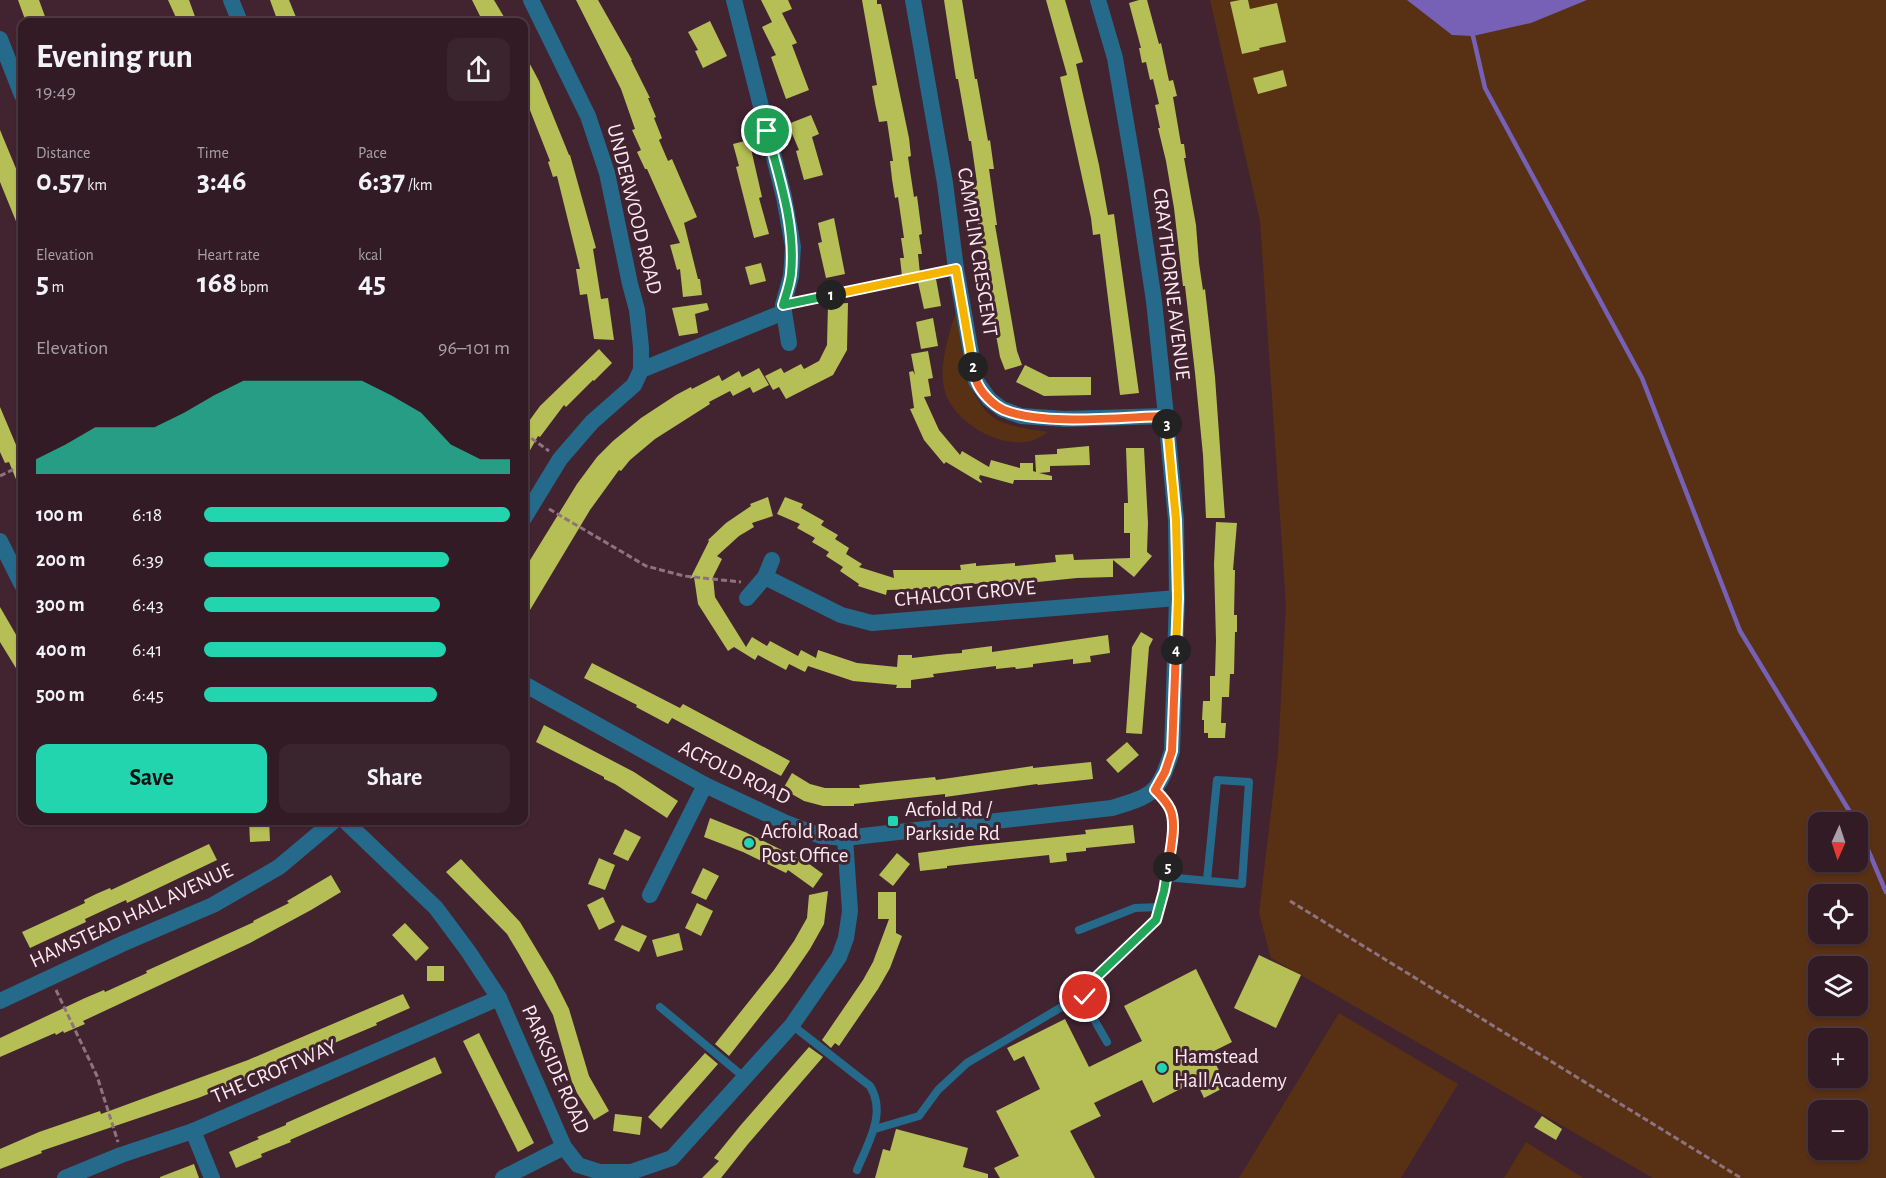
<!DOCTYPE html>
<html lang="en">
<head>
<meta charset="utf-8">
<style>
	:root { --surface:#321b25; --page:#3a242d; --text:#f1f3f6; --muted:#a8a1a7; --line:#4d3942; --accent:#23d5af }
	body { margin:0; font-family:"Alegreya Sans",sans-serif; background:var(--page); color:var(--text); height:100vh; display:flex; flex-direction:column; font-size:22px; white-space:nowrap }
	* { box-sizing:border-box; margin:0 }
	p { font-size:20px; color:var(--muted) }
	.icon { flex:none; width:33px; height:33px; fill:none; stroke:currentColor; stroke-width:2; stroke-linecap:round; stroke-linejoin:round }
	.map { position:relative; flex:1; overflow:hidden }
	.sheet { position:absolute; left:18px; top:18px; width:510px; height:807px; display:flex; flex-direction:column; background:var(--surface); border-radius:12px; box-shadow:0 2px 4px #0004,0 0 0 2px var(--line) }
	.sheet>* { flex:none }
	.needle { width:39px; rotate:183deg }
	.fabs { position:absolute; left:1808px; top:812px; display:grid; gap:12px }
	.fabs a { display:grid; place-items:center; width:60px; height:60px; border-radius:12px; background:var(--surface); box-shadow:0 2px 4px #0004,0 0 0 2px var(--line); font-size:30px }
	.pin { position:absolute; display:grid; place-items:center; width:51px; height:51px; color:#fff; margin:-26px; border:3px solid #fff; border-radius:50%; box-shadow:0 2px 6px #0007 }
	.km { position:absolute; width:30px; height:30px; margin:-15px; border-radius:50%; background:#222; color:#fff; font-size:16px; line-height:30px; text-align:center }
	.round { display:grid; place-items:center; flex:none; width:63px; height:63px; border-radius:12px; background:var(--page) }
	.head { display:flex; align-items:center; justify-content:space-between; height:102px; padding:0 18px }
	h1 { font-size:33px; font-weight:700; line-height:45px }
	.figures { display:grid; grid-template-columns:repeat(3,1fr); gap:9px; height:102px; padding:6px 18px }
	.figures div { display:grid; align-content:center }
	.figures b { font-size:30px; font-weight:700 }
	.figures small { font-size:16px; font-weight:400 }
	.figures p { font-size:16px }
	.chart { height:168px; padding:12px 18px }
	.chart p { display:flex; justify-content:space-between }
	.chart svg { width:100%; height:108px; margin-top:6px; fill:var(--accent); opacity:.7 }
	.cta { display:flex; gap:12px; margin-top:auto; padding:12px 18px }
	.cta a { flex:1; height:69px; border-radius:12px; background:var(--accent); color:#111; font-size:24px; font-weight:700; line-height:69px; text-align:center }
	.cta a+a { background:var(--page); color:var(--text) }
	ul { padding:0 18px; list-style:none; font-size:20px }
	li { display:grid; grid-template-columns:96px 72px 1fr; align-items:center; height:45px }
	li i { height:15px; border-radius:8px; background:var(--accent) }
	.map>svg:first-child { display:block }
</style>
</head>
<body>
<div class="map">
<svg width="1886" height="1178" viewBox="0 0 1886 1178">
	<rect width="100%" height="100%" fill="#422431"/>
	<g fill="#583014" fill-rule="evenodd">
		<path d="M1210,0H1886V1178H1653L1271,958L1259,913L1278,753L1286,605L1260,221ZM1818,822H1857V861H1818ZM1818,894H1857V933H1818ZM1818,966H1857V1005H1818ZM1818,1038H1857V1077H1818ZM1818,1110H1857V1149H1818Z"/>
		<path d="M956,311C962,346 965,407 1002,422C1016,428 1033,429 1048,432C1043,435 1037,439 1031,441C999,449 951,421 944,388C939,363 949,335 956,311Z"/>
		<polygon points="1339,1013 1458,1084 1401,1178 1239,1178"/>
		<polygon points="1526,1142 1583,1178 1504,1178"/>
	</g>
	<polygon fill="#7661b6" points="1407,0 1587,0 1531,23 1473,36 1452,35"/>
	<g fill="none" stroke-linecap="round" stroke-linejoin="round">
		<g stroke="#7661b6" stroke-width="4.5">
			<polyline points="1470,32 1473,36 1485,88 1642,378 1740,631 1856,822"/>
			<polyline points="1857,824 1886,892"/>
		</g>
	</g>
	<g fill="#b6be56">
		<polygon points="18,0 39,0 47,22 26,22"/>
		<polygon points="168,0 189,0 197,22 178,22"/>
		<polygon points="270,0 289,0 298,22 278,22"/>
		<polygon points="472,0 494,0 507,22 483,22"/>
		<polygon points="576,0 598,0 632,60 631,60 650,98 648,98 656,117 654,118 662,138 659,140 668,161 672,159 697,217 684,223 698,279 700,279 702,295 683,297 680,269 677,270 670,245 680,243 647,169 645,169 637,152 641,150 632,130 635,129 621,89"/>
		<polygon points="761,0 788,0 792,9 782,13 797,43 792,45 809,90 786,99 771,57 776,55 762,27 772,22"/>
		<polygon points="862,0 877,0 877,4 881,4 909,138 911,156 908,157 914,197 917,196 922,234 919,235 922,254 918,254 920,274 902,276 900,258 904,258 901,238 904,238 898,197 895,198 892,179 890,161 893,161 887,121 879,122 875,103 872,86 877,85"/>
		<polygon points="944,0 962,0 975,79 977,79 988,141 990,140 994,169 989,169 997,225 995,225 1017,351 1022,365 1005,370 1000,357 987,285 972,184 977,183 971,141 969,141 958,79 956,79"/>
		<polygon points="1046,0 1065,0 1083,62 1076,64 1099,165 1108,215 1114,214 1139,393 1120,395 1100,234 1093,235 1091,218 1060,77 1067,75"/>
		<polygon points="1139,0 1147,0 1159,44 1161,43 1169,81 1173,80 1177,96 1173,97 1181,144 1184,144 1186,158 1184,158 1196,225 1199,263 1203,290 1205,289 1215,377 1225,518 1206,518 1203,455 1195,373 1185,286 1183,286 1181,269 1174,208 1166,161 1158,128 1160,128 1155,105 1159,104 1153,79 1150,80 1146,62 1142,63 1139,48 1141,48 1129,3"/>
		<polygon points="1240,0 1248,0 1250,9 1277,3 1286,42 1259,48 1260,50 1242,54 1230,2"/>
		<polygon points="710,21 727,56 703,68 695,51 698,50 688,32"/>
		<polygon points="524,53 539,81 569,155 570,155 596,248 593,249 601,299 608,298 614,340 594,339 587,294 580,295 576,269 580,269 557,176 553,177 548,162 550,161 524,95"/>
		<polygon points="1283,70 1287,86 1258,94 1253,78"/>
		<polygon points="811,115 819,134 812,137 823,175 804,180 796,151 799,150 788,124"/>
		<polygon points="0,130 22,183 22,236 0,182"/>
		<polygon points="749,140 762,197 759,198 769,234 754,238 736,167 739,166 733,144"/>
		<polygon points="834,218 845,274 826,278 818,243 822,242 818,223"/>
		<polygon points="761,263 766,281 750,285 745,267"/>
		<polygon points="936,279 941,306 924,309 918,282"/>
		<polygon points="707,303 709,310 695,314 698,333 679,336 672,308"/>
		<polygon points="848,303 847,350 833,375 786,399 779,387 773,390 765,376 781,368 784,373 801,364 804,369 819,361 827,345 828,304"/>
		<polygon points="933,318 938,346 921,349 916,322"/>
		<polygon points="599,349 612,363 594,381 593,380 566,407 564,405 540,437 538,436 524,461 524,428 540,406"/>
		<polygon points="928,351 933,378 928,379 931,396 924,397 939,430 960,455 962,451 989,467 991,460 1020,468 1020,463 1033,463 1033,471 1036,472 1035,455 1057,454 1057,449 1089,446 1090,465 1050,466 1050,472 1039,473 1052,476 1052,480 1014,480 1013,484 980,475 979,478 982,482 981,483 946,462 944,464 924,440 910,409 914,408 909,372 913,371 915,375 911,354"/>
		<polygon points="1025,365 1049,377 1091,377 1091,395 1044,396 1016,382"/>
		<polygon points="759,368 769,385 753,393 750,387 733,396 730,391 709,402 710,404 655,439 630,460 621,471 619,470 590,510 524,620 524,570 577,484 597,457 613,441 641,418 676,395 691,387 692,389 719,375 722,381 739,371 742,377"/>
		<polygon points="0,407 22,459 22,494 9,462 5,463 0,452"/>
		<polygon points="1126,448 1144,448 1148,523 1147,552 1152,556 1134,577 1113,560 1113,577 1077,578 1018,584 1018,581 998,582 961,585 961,588 887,590 886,595 858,586 859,584 840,571 843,567 826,556 829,552 812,542 815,538 797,528 800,524 777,514 785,497 803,504 801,508 824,521 821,525 838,535 835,539 849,548 846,554 862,564 859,567 894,578 893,570 961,570 960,565 976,563 976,566 1015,563 1015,566 1056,562 1055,555 1073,554 1074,560 1130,558 1130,533 1124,533 1124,503 1128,503"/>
		<polygon points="768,497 773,516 752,523 754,527 739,536 717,556 722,559 713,577 715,597 746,647 752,637 767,646 770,641 798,656 801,650 816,658 818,650 857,663 897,667 898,655 912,655 912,658 947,654 962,653 962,650 992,646 992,652 1108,635 1110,653 1090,656 1091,662 1073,664 1073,659 1033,664 1033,667 1016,669 1015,667 996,669 996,666 933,674 934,677 911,680 911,688 896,688 897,685 853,681 808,666 805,672 789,664 786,670 758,655 755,660 734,647 728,651 698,604 694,577 690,579 709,541 708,540 726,523 751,506 750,504"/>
		<polygon points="1216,522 1237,523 1233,570 1235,570 1234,615 1237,615 1237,632 1235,632 1234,674 1230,674 1229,697 1222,697 1221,723 1226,723 1225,738 1208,738 1208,733 1204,733 1204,720 1202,720 1203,701 1210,701 1210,676 1215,676 1216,641 1214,564"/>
		<polygon points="0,607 22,645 22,678 0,642"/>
		<polygon points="1141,632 1153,639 1149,647 1142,734 1126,733 1132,647"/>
		<polygon points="592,663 680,708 683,704 790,761 781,776 672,718 668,724 636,707 637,705 584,678"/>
		<polygon points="544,725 634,772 678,801 667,818 615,784 604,779 604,777 536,742"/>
		<polygon points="1127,742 1139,755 1118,773 1106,760"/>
		<polygon points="1091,762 1093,779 1038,785 1037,784 945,797 945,794 881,801 854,804 854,806 823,806 804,801 783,789 792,773 810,784 825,788 860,788 859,785 877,783 935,777 936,780 1033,766 1033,768"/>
		<polygon points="710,818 745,832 800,859 801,858 823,874 813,888 788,870 786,873 743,852 704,837"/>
		<polygon points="249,820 269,820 270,841 250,842"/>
		<polygon points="1133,825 1135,843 1086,848 1086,851 1066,853 1067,861 1050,863 1049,855 947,866 947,868 920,871 918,853 970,846 1086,834 1085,830"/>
		<polygon points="625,829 641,837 628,861 613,854"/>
		<polygon points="209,844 217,860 127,903 126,900 85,919 86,922 30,948 22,932 85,903 84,900 96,894 110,888 111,890"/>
		<polygon points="897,853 910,864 893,886 879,875"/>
		<polygon points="599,858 615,865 605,890 588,884"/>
		<polygon points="461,859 520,922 553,977 569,1009 589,1076 609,1111 594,1120 577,1093 572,1082 553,1015 519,954 507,934 446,872"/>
		<polygon points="703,868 719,876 706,900 691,893"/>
		<polygon points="331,875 341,892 311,910 250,943 83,1021 85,1024 64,1033 63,1031 56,1035 55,1033 0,1057 0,1038 85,998 104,990 105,992 147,973 146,971 254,922 253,921 289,903 287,901"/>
		<polygon points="828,891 824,924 810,949 788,981 729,1056 715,1044 774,970 794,941 807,918 809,895"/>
		<polygon points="878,892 896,892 896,933 902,936 890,968 878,989 839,1046 835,1043 831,1048 822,1040 863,980 873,962 889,919 878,919"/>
		<polygon points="603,897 615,922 599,930 587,905"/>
		<polygon points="697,903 713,911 701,936 685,928"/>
		<polygon points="405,923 429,948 416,961 392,935"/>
		<polygon points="622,925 647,936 639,952 614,940"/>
		<polygon points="679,933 683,950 657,957 652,940"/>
		<polygon points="1259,955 1301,975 1276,1028 1234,1008"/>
		<rect x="427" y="966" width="17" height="15"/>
		<polygon points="1196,969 1232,1042 1210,1053 1227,1086 1204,1098 1196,1081 1153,1103 1142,1080 1094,1103 1101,1116 1070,1131 1095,1178 1000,1178 994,1168 1019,1156 996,1111 1040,1089 1024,1056 1014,1061 1007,1048 1065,1019 1089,1067 1142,1041 1124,1006"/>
		<polygon points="403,994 410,1008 376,1023 377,1025 275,1068 198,1098 41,1151 42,1153 0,1169 0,1149 39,1132 100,1111 101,1114 248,1060"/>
		<polygon points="479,1033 534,1143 518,1152 463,1041"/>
		<polygon points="809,1047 823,1057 748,1144 721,1178 702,1178 719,1161 714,1158 740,1126"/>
		<polygon points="705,1053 718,1064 661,1129 648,1117"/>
		<polygon points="435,1057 442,1073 290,1140 291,1142 261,1154 262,1157 236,1168 229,1152 259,1139 257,1137 286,1125 286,1123"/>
		<polygon points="615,1114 642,1117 640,1135 613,1131"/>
		<polygon points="1542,1116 1562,1129 1556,1140 1534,1127"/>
		<polygon points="896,1129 968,1148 963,1167 988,1174 988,1178 875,1178 883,1149 890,1151"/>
		<polygon points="194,1164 199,1178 160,1178 160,1177"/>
	</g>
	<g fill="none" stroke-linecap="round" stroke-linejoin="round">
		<g stroke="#8e737e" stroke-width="3" stroke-dasharray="6 3" stroke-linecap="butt">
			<polyline points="799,302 943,272"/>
			<polyline points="524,433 549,451"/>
			<polyline points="0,476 22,465"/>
			<polyline points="549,509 646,566 684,576 741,582"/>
			<polyline points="1290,901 1741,1178"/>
			<polyline points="56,990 97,1076 118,1142"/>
		</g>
		<g stroke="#266a8b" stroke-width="8">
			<polyline points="1166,877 1242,884 1249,782 1217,780 1207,880"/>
			<polyline points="1079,930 1135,908 1160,907"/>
			<polyline points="660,1007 745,1078"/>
			<path d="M792,1025L870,1086C887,1113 868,1143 857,1170"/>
			<polyline points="1107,1042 1087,1007 1085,997 1090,983 1156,920 1164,891 1173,830 1171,811 1164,799 1155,790"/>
			<polyline points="875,1129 919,1116 938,1090 967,1063 1065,1005 1085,997"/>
		</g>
		<g stroke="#266a8b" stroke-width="16">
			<polyline points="231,0 240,22"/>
			<polyline points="913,0 945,183 956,269 976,381 989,399 1002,409 1021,416 1065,419 1166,416"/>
			<polyline points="0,39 22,95"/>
			<polyline points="784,312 789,343"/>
			<polyline points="641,370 784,312 783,305 791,276 793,247 784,197 734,0"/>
			<polyline points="524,518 560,459 592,422 634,385 641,370 641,347 637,310 630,284 607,173 588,116 531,0"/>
			<polyline points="0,541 22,585"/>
			<polyline points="765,577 841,615 872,623 1177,598"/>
			<polyline points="747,598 765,577 772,560"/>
			<path d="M524,684L705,785L786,823L821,836L845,838L1112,808C1154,795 1158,794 1172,751L1177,598L1176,520L1166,416L1154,301L1136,181L1115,58L1098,0"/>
			<polyline points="344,820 436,908 468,951 499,998 564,1147 578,1165 600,1172 631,1172 672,1158 792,1025 839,957 846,938 850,911 845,838"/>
			<polyline points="650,895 705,785"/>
			<polyline points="0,1001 122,944 213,905 279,867 335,820"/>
			<polyline points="193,1131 212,1178"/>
			<polyline points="65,1178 121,1155 193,1131 499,998"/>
			<polyline points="503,1178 564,1147"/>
		</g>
	</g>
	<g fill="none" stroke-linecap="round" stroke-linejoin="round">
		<g stroke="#fff" stroke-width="12">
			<path id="split-1" d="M767,131C779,177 796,226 791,274C790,284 786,295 783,305L831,295"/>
		</g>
		<g stroke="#fff" stroke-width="12">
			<polyline id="split-2" points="831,295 956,269 973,367"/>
		</g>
		<g stroke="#fff" stroke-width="12">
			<path id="split-3" d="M973,367C974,371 974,376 976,380C980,392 993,405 1004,410C1042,426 1123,417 1166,416L1167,424"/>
		</g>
		<g stroke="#fff" stroke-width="12">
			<polyline id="split-4" points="1167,424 1176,520 1178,598 1176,650"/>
		</g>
		<g stroke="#fff" stroke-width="12">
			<path id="split-5" d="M1168,867C1170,852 1177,823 1170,809C1167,802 1161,796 1155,790L1165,772L1172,751L1176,650"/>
		</g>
		<g stroke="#fff" stroke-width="12">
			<polyline id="split-6" points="1085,997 1090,983 1156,920 1164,891 1168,867"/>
		</g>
		<use href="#split-1" stroke="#22a559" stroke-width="8"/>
		<use href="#split-2" stroke="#f5b400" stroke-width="8"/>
		<use href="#split-3" stroke="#f0652b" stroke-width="8"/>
		<use href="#split-4" stroke="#f5b400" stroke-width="8"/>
		<use href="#split-5" stroke="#f0652b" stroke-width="8"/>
		<use href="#split-6" stroke="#22a559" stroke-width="8"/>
	</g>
	<g fill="#23d5af" stroke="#422431" stroke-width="2">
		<rect x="887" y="815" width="12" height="12" rx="3"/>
		<circle cx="749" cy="843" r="6"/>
		<circle cx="1162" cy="1068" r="6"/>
	</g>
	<g text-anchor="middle" stroke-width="6" stroke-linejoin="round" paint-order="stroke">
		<g font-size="21" fill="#fde8f0" stroke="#422431">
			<text transform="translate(635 209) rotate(76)" y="7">UNDERWOOD ROAD</text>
			<text transform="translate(978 252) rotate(81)" y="7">CAMPLIN CRESCENT</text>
			<text transform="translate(1172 284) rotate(83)" y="7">CRAYTHORNE AVENUE</text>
			<text transform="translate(965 593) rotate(-5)" y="7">CHALCOT GROVE</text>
			<text transform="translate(735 772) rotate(26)" y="7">ACFOLD ROAD</text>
			<text transform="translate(131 915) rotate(-25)" y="7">HAMSTEAD HALL AVENUE</text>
			<text transform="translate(556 1069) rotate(66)" y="7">PARKSIDE ROAD</text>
			<text transform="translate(274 1071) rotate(-23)" y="7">THE CROFTWAY</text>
		</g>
		<g font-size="21" fill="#fde8f0" stroke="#422431" text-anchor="start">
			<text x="905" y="816">Acfold Rd /<tspan x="905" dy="24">Parkside Rd</tspan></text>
			<text x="761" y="838">Acfold Road<tspan x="761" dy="24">Post Office</tspan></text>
			<text x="1174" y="1063">Hamstead<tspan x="1174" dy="24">Hall Academy</tspan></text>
		</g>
	</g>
</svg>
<div class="fabs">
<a><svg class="needle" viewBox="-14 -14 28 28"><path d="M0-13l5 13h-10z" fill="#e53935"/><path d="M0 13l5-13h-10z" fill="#a8a1a7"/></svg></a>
<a><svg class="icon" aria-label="locate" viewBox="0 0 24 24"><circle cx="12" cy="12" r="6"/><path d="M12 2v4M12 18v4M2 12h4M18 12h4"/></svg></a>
<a><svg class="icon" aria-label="layers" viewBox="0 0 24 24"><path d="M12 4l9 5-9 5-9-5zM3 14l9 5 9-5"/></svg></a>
<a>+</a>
<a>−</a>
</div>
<div class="pin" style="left:767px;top:131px;background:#1e9e55"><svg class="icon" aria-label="arrive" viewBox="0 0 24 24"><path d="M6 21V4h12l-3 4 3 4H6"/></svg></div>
<div class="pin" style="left:1085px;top:997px;background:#d93025"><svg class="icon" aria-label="check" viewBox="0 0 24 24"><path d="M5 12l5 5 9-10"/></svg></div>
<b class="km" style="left:831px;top:295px">1</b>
<b class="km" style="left:973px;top:367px">2</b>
<b class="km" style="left:1167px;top:424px">3</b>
<b class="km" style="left:1176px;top:650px">4</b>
<b class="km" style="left:1168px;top:867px">5</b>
<section class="sheet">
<div class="head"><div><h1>Evening run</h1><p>19:49</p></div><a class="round"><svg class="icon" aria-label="share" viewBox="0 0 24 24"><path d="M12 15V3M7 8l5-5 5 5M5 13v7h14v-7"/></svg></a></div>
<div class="figures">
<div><p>Distance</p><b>0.57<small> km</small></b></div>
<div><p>Time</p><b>3:46</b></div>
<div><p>Pace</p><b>6:37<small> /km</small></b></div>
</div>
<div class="figures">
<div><p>Elevation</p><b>5<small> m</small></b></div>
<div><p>Heart rate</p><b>168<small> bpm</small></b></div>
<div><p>kcal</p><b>45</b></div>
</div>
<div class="chart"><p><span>Elevation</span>96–101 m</p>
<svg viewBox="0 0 160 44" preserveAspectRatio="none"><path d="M0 44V38L10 32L20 25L30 25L40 25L50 19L60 12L70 6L80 6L90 6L100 6L110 6L120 12L130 19L140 32L150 38L160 38V44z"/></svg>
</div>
<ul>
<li><b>100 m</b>6:18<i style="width:100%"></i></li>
<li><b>200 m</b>6:39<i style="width:80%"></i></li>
<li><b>300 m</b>6:43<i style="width:77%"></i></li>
<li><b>400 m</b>6:41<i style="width:79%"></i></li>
<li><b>500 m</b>6:45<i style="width:76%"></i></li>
</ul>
<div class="cta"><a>Save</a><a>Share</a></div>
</section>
</div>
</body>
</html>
